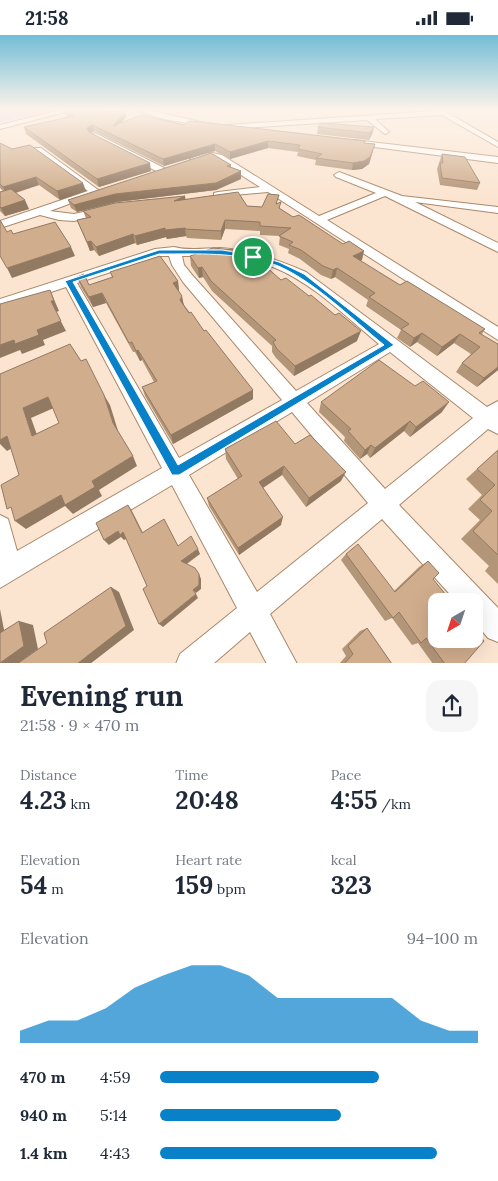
<!DOCTYPE html>
<html lang="en">
<head>
<meta charset="utf-8">
<style>
	:root { --surface:#fff; --page:#f6f6f7; --text:#1f2937; --muted:#747a83; --accent:#0981c9 }
	body { margin:0; font-family:Lora,serif; background:var(--page); color:var(--text); height:100vh; display:flex; flex-direction:column; font-size:19px; white-space:nowrap }
	* { box-sizing:border-box; margin:0 }
	p { font-size:16px; color:var(--muted) }
	.icon { flex:none; width:28px; height:28px; fill:none; stroke:currentColor; stroke-width:2; stroke-linecap:round; stroke-linejoin:round }
	.map { position:relative; height:628px; overflow:hidden }
	.sheet { display:flex; flex-direction:column; background:var(--surface); flex:1 }
	.sheet>* { flex:none }
	.needle { width:32px; rotate:219deg }
	.fabs { position:absolute; left:428px; top:558px; display:grid; gap:10px }
	.fabs a { display:grid; place-items:center; width:55px; height:55px; border-radius:10px; background:var(--surface); box-shadow:0 5px 20px #0002; font-size:25px }
	.pin { position:absolute; display:grid; place-items:center; width:42px; height:42px; color:#fff; margin:-21px; border:2px solid #fff; border-radius:50%; box-shadow:0 1px 5px #0007 }
	.round { display:grid; place-items:center; flex:none; width:52px; height:52px; border-radius:15px; background:var(--page) }
	.summary { display:flex; align-items:center; justify-content:space-between; height:85px; padding:0 20px }
	h1 { font-size:28px; font-weight:700; line-height:38px }
	.stats { display:grid; grid-template-columns:repeat(3,1fr); gap:8px; height:85px; padding:5px 20px }
	.stats div { display:grid; align-content:center }
	.stats b { font-size:25px; font-weight:700 }
	.stats small { font-size:14px; font-weight:400 }
	.stats p { font-size:14px }
	.chart { height:140px; padding:10px 20px }
	.chart p { display:flex; justify-content:space-between }
	.chart svg { width:100%; height:90px; margin-top:5px; fill:var(--accent); opacity:.7 }
	ul { padding:0 20px; list-style:none; font-size:16px }
	li { display:grid; grid-template-columns:80px 60px 1fr; align-items:center; height:38px }
	li i { height:12px; border-radius:6px; background:var(--accent) }
	.status { display:flex; justify-content:space-between; align-items:center; height:35px; padding:0 25px; background:var(--surface); direction:ltr }
	.status svg { height:14px; fill:currentColor }
	.map>svg:first-child { display:block }
</style>
</head>
<body>
<div class="status"><b>21:58</b><svg viewBox="0 0 49 12"><path d="M0 12V9h3v3zM5 12V6h3v6zM10 12V3h3v9zM15 12V0h3v12zM26 1h20v11H26zM47 4h2v5h-2z"/></svg></div>
<div class="map">
<svg width="498" height="629" viewBox="0 0 498 629">
	<rect width="100%" height="100%" fill="#fbe5d1"/>
	<polygon fill="#d8c1f4" points="0,74 56,74 0,87"/>
	<g fill="none" stroke-linecap="round" stroke-linejoin="round">
		<g stroke="#aa8869" stroke-width="2">
			<g id="minor">
				<polygon points="64,74 76,74 0,94 0,90"/>
				<polygon points="133,74 144,74 214,90 210,92 164,84"/>
				<polygon points="433,74 441,74 498,107 498,112 442,80 375,84 389,97 385,99 367,85 227,94 223,92 227,90 435,76"/>
				<polygon points="95,98 164,133 166,135 158,137 92,102 91,100"/>
				<polygon points="354,105 498,122 498,128 351,109 350,107"/>
				<polygon points="35,113 41,113 101,157 50,176 74,179 107,172 112,175 111,177 74,186 59,185 40,180 0,193 0,186 88,156 35,117"/>
				<polygon points="207,117 222,120 319,181 376,158 336,142 334,140 339,137 402,161 498,172 498,178 415,167 498,208 498,217 385,161 327,185 498,292 498,305 268,157 214,162 214,158 218,157 260,152 216,124 207,123 194,127 190,124"/>
				<path d="M174,212C189,216 205,213 220,213C250,215 279,225 306,237L487,372L498,366V399L488,394L399,470L498,573V607L488,603L474,586V566H456L382,484L270,579L297,629H267L250,597L213,629H176L180,619L237,573L172,450L0,553V480L8,484L17,516L162,433L66,252L0,274V264L155,214ZM160,221H169L172,230L183,247L282,365L179,423L77,248ZM182,221C213,221 244,220 273,232C313,248 346,282 379,309L296,356L193,241L184,230ZM390,317L473,383L385,454L307,368ZM292,377L368,468L257,557L189,440Z"/>
			</g>
		</g>
		<use href="#minor" fill="#fff" fill-rule="evenodd"/>
	</g>
	<g fill="#b39578">
		<polygon points="64,74 126,82 122,87 184,90 364,108 373,116 369,129 362,134 352,135 315,130 316,125 297,121 298,117 268,113 230,124 215,116 164,131 94,96 91,98 151,136 99,152 26,99 24,92 68,82 66,81"/>
		<polygon points="318,92 374,92 372,99 369,105 317,99"/>
		<polygon points="0,108 86,156 60,165 39,150 16,158 29,174 5,181 0,176 0,157 3,156 0,153"/>
		<polygon points="442,119 480,148 477,155 440,150 437,134"/>
		<polygon points="231,130 231,132 241,136 241,144 216,155 117,167 77,177 71,173 68,165"/>
		<polygon points="186,164 247,171 262,172 278,168 280,174 362,225 360,226 400,250 485,294 482,299 498,335 477,352 456,337 462,328 471,319 454,308 437,321 417,307 410,312 397,303 401,295 366,271 368,265 335,242 331,244 321,240 300,224 288,218 289,214 279,210 280,201 260,200 260,196 225,194 221,205 187,203 186,201 167,204 166,202 137,210 135,208 99,221 94,215 90,216 77,185 86,183 83,176"/>
		<polygon points="238,220 281,245 357,306 294,341 276,323 272,317 272,311 212,256 203,242 199,243 191,231 190,221"/>
		<polygon points="110,237 178,246 179,256 184,270 204,296 253,355 253,364 173,409 145,361 142,352 154,347 142,325 140,326 135,317 133,317 106,268 93,272 81,252 77,242 89,250 112,242"/>
		<polygon points="321,367 442,377 410,402 404,396 370,423 367,419 360,424 344,406 345,402 319,377"/>
		<polygon points="295,409 341,446 306,472 282,440 263,453 281,490 239,520 209,471 207,463 238,444 226,424 225,414"/>
		<polygon points="498,415 498,549 485,536 489,531 461,504 480,485 468,474 482,460 466,444"/>
		<polygon points="346,519 394,556 419,532 428,526 433,544 464,629 433,629 418,608 412,610 392,583 385,586 341,525"/>
		<polygon points="367,593 392,629 339,629 346,621 342,614 360,596"/>
	</g>
	<g fill="#927962">
		<polygon points="125,76 126,82 114,97 113,91"/>
		<polygon points="92,90 94,96 89,99 87,93"/>
		<polygon points="374,92 372,99 369,105 370,98"/>
		<polygon points="268,106 268,113 230,124 230,117"/>
		<polygon points="215,109 215,116 164,131 163,124"/>
		<polygon points="375,109 369,129 362,134 352,135 353,128"/>
		<polygon points="150,128 151,136 99,152 97,144"/>
		<polygon points="241,136 241,144 216,155 117,167 77,177 74,170 115,159"/>
		<polygon points="36,142 39,150 7,160 3,152"/>
		<polygon points="83,148 86,156 60,165 57,156"/>
		<polygon points="185,161 186,169 174,166"/>
		<polygon points="25,165 29,174 5,181 1,173"/>
		<polygon points="225,185 225,194 221,205 221,196"/>
		<polygon points="165,193 185,193 186,201 167,204 166,202 137,210 135,201"/>
		<polygon points="133,199 135,208 99,221 96,212"/>
		<polygon points="91,206 94,215 90,216 87,207"/>
		<polygon points="71,212 75,221 12,243 7,233"/>
		<polygon points="364,216 362,225 351,230 353,221"/>
		<polygon points="202,232 203,242 199,243 198,233"/>
		<polygon points="337,233 335,242 331,244 333,235"/>
		<polygon points="178,246 179,256 174,258 173,248"/>
		<polygon points="50,255 59,276 56,277 66,296 43,305 45,310 22,319 20,315 0,323 0,310 37,295 51,266"/>
		<polygon points="102,258 106,268 93,272 89,262"/>
		<polygon points="182,261 184,271 180,265"/>
		<polygon points="361,296 357,306 294,341 295,331"/>
		<polygon points="422,298 417,307 410,312 414,303"/>
		<polygon points="460,299 454,308 437,321 442,312"/>
		<polygon points="138,315 142,325 140,326 136,316"/>
		<polygon points="498,332 498,335 477,352 484,343"/>
		<polygon points="253,355 253,364 173,409 171,400"/>
		<polygon points="104,360 110,370 119,399 113,388"/>
		<polygon points="48,362 56,372 31,383 41,411 32,401 23,373"/>
		<polygon points="449,367 442,377 410,402 416,392"/>
		<polygon points="410,386 404,396 370,423 375,413"/>
		<polygon points="7,401 16,411 7,416 0,409 0,405"/>
		<polygon points="371,410 367,419 360,424 365,415"/>
		<polygon points="133,421 137,431 99,455 102,461 73,479 65,471 26,494 15,486 61,460 92,446"/>
		<polygon points="284,431 282,440 258,456 259,447"/>
		<polygon points="346,437 341,446 306,472 309,463"/>
		<polygon points="128,470 132,476 146,504 142,498"/>
		<polygon points="283,482 281,490 239,520 238,513"/>
		<polygon points="118,496 123,497 128,503 124,505 121,502 109,510 104,505"/>
		<polygon points="198,514 200,519 184,531 181,526"/>
		<polygon points="199,539 201,544 201,554 196,558 193,555"/>
		<polygon points="111,552 119,557 134,595 90,629 77,629"/>
		<polygon points="196,559 198,563 163,592 159,589"/>
		<polygon points="0,574 5,600 0,603"/>
		<polygon points="19,586 33,590 38,614 17,629 0,629"/>
	</g>
	<g fill="#d0ad8c" stroke="#927962" fill-rule="evenodd">
		<polygon points="64,74 87,74 96,78 105,76 125,76 113,91 141,80 184,90 189,86 210,88 365,106 364,108 375,109 370,122 364,126 353,128 316,123 322,119 298,114 300,110 268,106 230,117 215,109 163,124 92,90 87,93 89,97 150,128 97,144 24,92 74,81"/>
		<polygon points="321,88 374,92 370,98 318,92"/>
		<polygon points="0,108 12,114 30,110 83,148 57,156 36,142 3,152 0,149"/>
		<polygon points="211,118 231,130 227,131 241,136 216,148 115,159 74,170 68,165"/>
		<polygon points="442,119 465,122 480,148 442,143 440,128 443,128"/>
		<polygon points="11,154 25,165 1,173 0,172 0,157"/>
		<polygon points="238,157 247,171 262,172 268,159 279,160 276,169 281,167 279,173 293,182 299,180 343,209 349,206 364,216 353,221 400,250 407,246 485,294 479,298 498,309 498,332 484,343 462,328 480,312 460,299 442,312 422,298 414,303 401,294 409,289 369,262 375,258 337,233 333,235 323,231 301,215 289,210 293,207 279,201 291,193 260,191 260,187 225,185 221,196 185,194 185,193 165,195 165,193 135,201 133,199 96,212 91,206 87,207 77,185 91,182 83,176 115,168 185,161 174,166"/>
		<polygon points="0,185 7,197 11,195 13,199 55,187 71,212 7,233 0,221"/>
		<polygon points="213,213 234,215 238,220 244,216 249,217 281,245 286,243 309,261 311,260 335,280 339,278 361,296 295,331 277,314 273,307 276,305 211,246 202,232 198,233 190,221"/>
		<polygon points="160,221 178,246 173,248 182,261 180,265 189,278 191,277 204,296 206,295 253,355 171,400 142,352 157,346 138,315 136,316 132,307 129,308 102,258 89,262 77,242 84,239 89,250 113,242 110,237"/>
		<polygon points="50,255 54,266 51,266 61,286 37,295 39,300 15,309 14,305 0,310 0,269"/>
		<path d="M70,309L81,326L86,324L104,360L113,388L133,421L92,446L95,452L65,470L61,460L15,486L11,472L7,474L1,450L19,440L7,401L0,405V339ZM48,362L59,388L32,401L23,373Z"/>
		<polygon points="379,325 415,351 423,346 449,367 416,392 410,386 375,413 371,410 365,415 348,396 351,394 321,367"/>
		<polygon points="276,386 295,409 310,400 346,437 309,463 284,431 259,447 283,482 238,513 207,463 242,441 225,414"/>
		<polygon points="498,415 498,520 473,496 492,476 480,465 495,450 477,434"/>
		<polygon points="128,470 142,498 164,484 178,511 191,501 198,514 181,526 195,533 199,539 199,550 193,555 196,559 159,589 143,554 147,551 123,497 120,500 118,496 104,505 96,488"/>
		<polygon points="358,509 395,557 428,526 439,538 433,544 451,566 436,566 436,604 474,604 474,593 484,606 464,629 445,629 426,603 421,608 399,577 393,583 346,519"/>
		<polygon points="111,552 126,591 77,629 17,629 47,608 44,598"/>
		<polygon points="19,586 24,611 0,628 0,598"/>
		<polygon points="367,593 392,629 344,629 353,619 348,611"/>
	</g>
	<linearGradient id="sky" x2="0" y2="1"><stop stop-color="#72bdd7"/><stop offset="0.46" stop-color="#fdf3ea"/><stop offset="1" stop-color="#fdf3ea" stop-opacity="0"/></linearGradient>
	<rect width="498" height="162" fill="url(#sky)"/>
	<path fill="#0981c9" stroke="#fff" fill-rule="evenodd" d="M159,215H222L253,220L279,227L304,239L394,310L179,440H172L65,246ZM159,219C198,219 236,217 273,229C310,242 353,285 384,310L178,430L73,247Z"/>
</svg>
<div class="fabs">
<a><svg class="needle" viewBox="-14 -14 28 28"><path d="M0-13l5 13h-10z" fill="#e53935"/><path d="M0 13l5-13h-10z" fill="#747a83"/></svg></a>
</div>
<div class="pin" style="left:253px;top:222px;background:#1e9e55"><svg class="icon" aria-label="arrive" viewBox="0 0 24 24"><path d="M6 21V4h12l-3 4 3 4H6"/></svg></div>
</div>
<section class="sheet">
<div class="summary"><div><h1>Evening run</h1><p>21:58 · 9 × 470 m</p></div><a class="round"><svg class="icon" aria-label="share" viewBox="0 0 24 24"><path d="M12 15V3M7 8l5-5 5 5M5 13v7h14v-7"/></svg></a></div>
<div class="stats">
<div><p>Distance</p><b>4.23<small> km</small></b></div>
<div><p>Time</p><b>20:48</b></div>
<div><p>Pace</p><b>4:55<small> /km</small></b></div>
</div>
<div class="stats">
<div><p>Elevation</p><b>54<small> m</small></b></div>
<div><p>Heart rate</p><b>159<small> bpm</small></b></div>
<div><p>kcal</p><b>323</b></div>
</div>
<div class="chart"><p><span>Elevation</span>94–100 m</p>
<svg viewBox="0 0 160 44" preserveAspectRatio="none"><path d="M0 44V38L10 33L20 33L30 27L40 17L50 11L60 6L70 6L80 11L90 22L100 22L110 22L120 22L130 22L140 33L150 38L160 38V44z"/></svg>
</div>
<ul>
<li><b>470 m</b>4:59<i style="width:69%"></i></li>
<li><b>940 m</b>5:14<i style="width:57%"></i></li>
<li><b>1.4 km</b>4:43<i style="width:87%"></i></li>
</ul>
</section>
</body>
</html>
